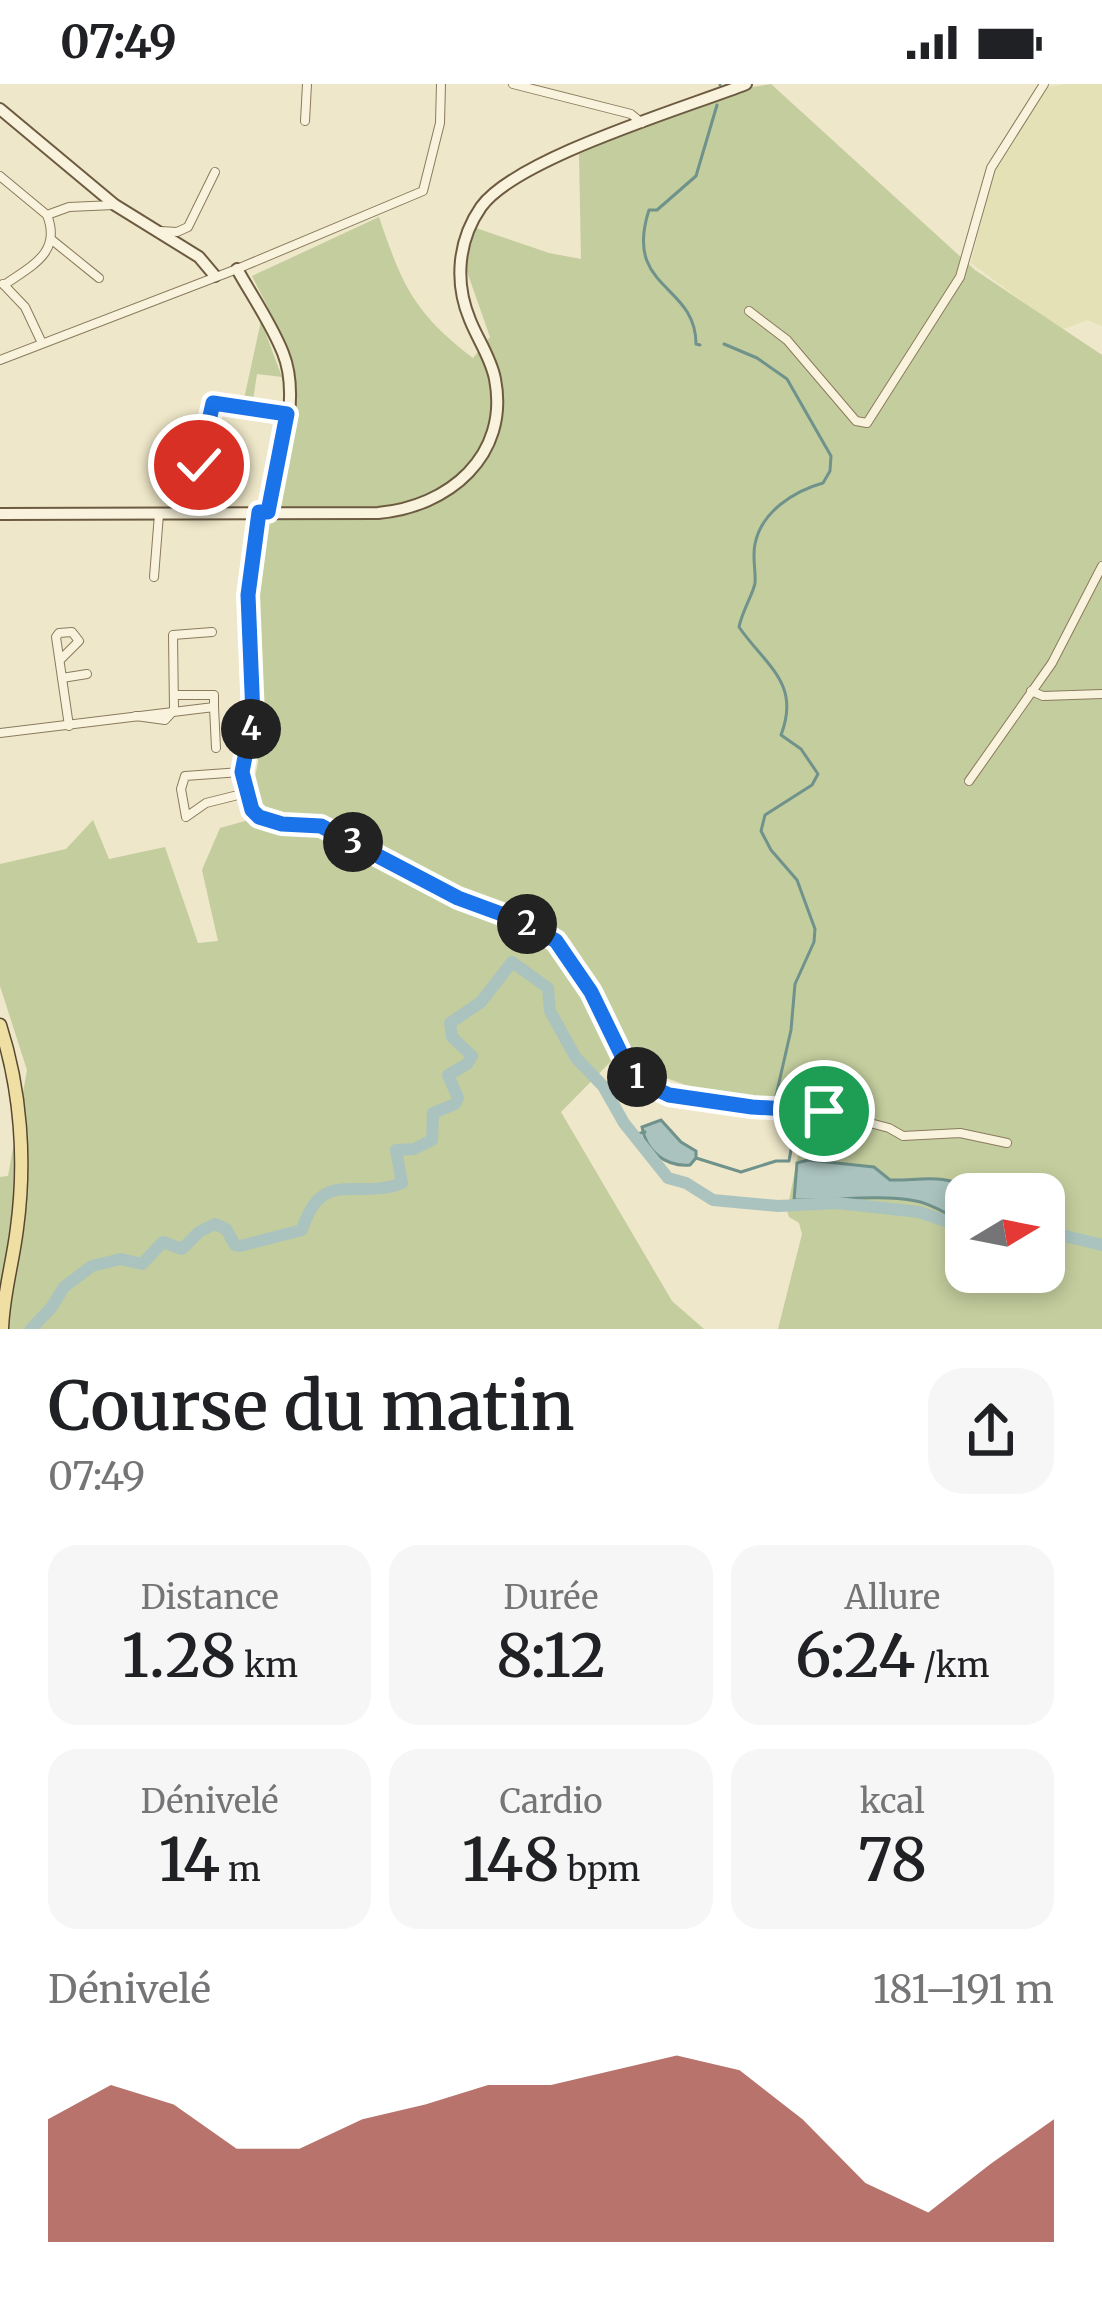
<!DOCTYPE html>
<html lang="fr">
<head>
<meta charset="utf-8">
<style>
	:root { --surface:#fff; --page:#f6f6f6; --text:#202124; --muted:#757577; --accent:#9a382e }
	body { margin:0; font-family:Merriweather,serif; background:var(--page); color:var(--text); height:100vh; display:flex; flex-direction:column; font-size:45px; white-space:nowrap }
	* { box-sizing:border-box; margin:0 }
	p { font-size:39px; color:var(--muted) }
	.icon { flex:none; width:66px; height:66px; fill:none; stroke:currentColor; stroke-width:2; stroke-linecap:round; stroke-linejoin:round }
	.map { position:relative; height:1245px; overflow:hidden }
	.panel { display:flex; flex-direction:column; background:var(--surface); flex:1 }
	.panel>* { flex:none }
	.needle { width:78px; rotate:80deg }
	.tools { position:absolute; left:945px; top:1089px; display:grid; gap:24px }
	.tools a { display:grid; place-items:center; width:120px; height:120px; border-radius:24px; background:var(--surface); box-shadow:0 6px 18px #0003; font-size:60px }
	.pin { position:absolute; display:grid; place-items:center; width:102px; height:102px; color:#fff; margin:-51px; border:6px solid #fff; border-radius:50%; box-shadow:0 3px 12px #0007 }
	.km { position:absolute; width:60px; height:60px; margin:-30px; border-radius:50%; background:#222; color:#fff; font-size:33px; line-height:60px; text-align:center }
	.round { display:grid; place-items:center; flex:none; width:126px; height:126px; border-radius:36px; background:var(--page) }
	.overview { display:flex; align-items:center; justify-content:space-between; height:204px; padding:0 48px }
	h1 { font-size:66px; font-weight:600; line-height:90px }
	.figures { display:grid; grid-template-columns:repeat(3,1fr); gap:18px; height:204px; padding:12px 48px }
	.figures div { display:grid; align-content:center; border-radius:30px; background:var(--page); text-align:center }
	.figures b { font-size:60px; font-weight:600 }
	.figures small { font-size:33px; font-weight:400 }
	.figures p { font-size:33px }
	.chart { height:336px; padding:24px 48px }
	.chart p { display:flex; justify-content:space-between }
	.chart svg { width:100%; height:216px; margin-top:12px; fill:var(--accent); opacity:.7 }
	.status { display:flex; justify-content:space-between; align-items:center; height:84px; padding:0 60px; background:var(--surface); direction:ltr }
	.status svg { height:33px; fill:currentColor }
	.map>svg:first-child { display:block }
</style>
</head>
<body>
<div class="status"><b>07:49</b><svg viewBox="0 0 49 12"><path d="M0 12V9h3v3zM5 12V6h3v6zM10 12V3h3v9zM15 12V0h3v12zM26 1h20v11H26zM47 4h2v5h-2z"/></svg></div>
<div class="map">
<svg width="1102" height="1245" viewBox="0 0 1102 1245">
	<rect width="100%" height="100%" fill="#eee7c9"/>
	<polygon fill="#e4e1b6" points="1067,0 1102,0 1102,242 1088,236 1061,246 971,179 994,84 1042,8 1048,3"/>
	<g fill="#c3cd9d" fill-rule="evenodd">
		<path d="M771,0L975,186L1102,271V1245H778L802,1150L799,1139L789,1133L787,1127L801,1056H855L857,1030L705,1008L647,987L627,961L561,1028L672,1217L704,1245H0V1093L8,1092L27,986L0,902V780L66,765L93,736L109,775L165,763L198,859L218,857L202,786L220,744L245,737L258,679L254,516L263,438L277,425L295,319L287,261L252,192L379,133C402,201 414,229 473,274L490,253L465,182L476,144L549,169L581,175L579,70L715,9ZM966,1110H1044V1188H966Z"/>
		<polygon points="261,237 282,293 257,290 252,322 244,315"/>
	</g>
	<g fill="#aac3be" stroke="#70928c" stroke-width="3">
		<path d="M661,1036L681,1058L696,1067V1074L690,1081C665,1083 646,1067 642,1043Z"/>
		<path d="M808,1076L874,1083L890,1096C918,1097 947,1088 971,1107L966,1110V1133L960,1136C946,1130 930,1119 916,1117C876,1110 833,1117 794,1116L797,1079Z"/>
	</g>
	<g fill="none" stroke-linecap="round" stroke-linejoin="round">
		<g stroke="#70928c" stroke-width="3">
			<polyline points="720,1 720,0"/>
			<path d="M724,260L757,274L787,295L831,372L830,387L823,399C794,407 761,428 755,460C752,473 756,486 755,499C754,508 742,527 739,543C766,582 801,599 781,651L801,665L818,690L812,701L765,731L761,747L771,766L797,796L815,845L814,858L795,900L791,946L775,1016L781,1022"/>
			<path d="M700,261L696,260C696,199 623,206 649,126H657L696,92L717,21"/>
			<polyline points="633,1051 645,1048"/>
			<polyline points="696,1074 741,1088 776,1077 789,1077 797,1033"/>
		</g>
		<g stroke="#aac3be" stroke-width="12">
			<polyline points="1044,1147 1102,1161"/>
			<path d="M31,1245L51,1224L64,1203L92,1182L121,1175L142,1180L163,1158L182,1165L199,1148L215,1140L226,1145L235,1161L240,1162L302,1146C322,1082 357,1117 402,1099L396,1066L414,1065L432,1056L433,1029L455,1020L458,1014L448,991L467,980L472,972L452,953L450,939L481,918L512,878L548,904L550,927L576,974L603,1002L624,1039L668,1094L686,1099L713,1116L778,1122L837,1119L919,1128L966,1144"/>
		</g>
		<g stroke="#8b7a5e" stroke-width="10">
			<g id="street">
				<polyline points="513,0 631,30 642,39"/>
				<polyline points="305,37 307,0"/>
				<polyline points="0,92 47,131 69,123 114,121"/>
				<polyline points="161,147 177,148 188,143 215,88"/>
				<polyline points="52,156 99,194"/>
				<polyline points="3,200 25,223 41,257"/>
				<path d="M4,201C31,182 62,169 47,131"/>
				<polyline points="749,227 787,256 856,337 867,339 960,193 991,84 1044,0"/>
				<polyline points="0,276 237,185 423,107 440,39 441,0"/>
				<polyline points="199,381 213,319 287,330"/>
				<polyline points="259,430 248,511 253,632 241,688 252,726 259,733 282,740 321,743 458,814 526,839 556,857 591,908 626,980 635,992 669,1011 752,1023 824,1027 889,1044 903,1052 960,1049 1007,1059"/>
				<polyline points="154,493 159,430"/>
				<polyline points="60,576 79,557 72,548 59,549 56,553 69,642"/>
				<polyline points="62,594 87,590"/>
				<polyline points="1031,607 1043,612 1102,610"/>
				<polyline points="177,611 214,611 214,623"/>
				<polyline points="136,632 165,636 174,626 173,551 212,548"/>
				<polyline points="0,649 214,623 216,664"/>
				<polyline points="241,688 185,692 181,705 186,733 206,719 246,709"/>
				<polyline points="969,697 1052,579 1102,482"/>
			</g>
		</g>
		<g stroke="#6d5b41" stroke-width="14">
			<g id="secondary">
				<polyline points="0,25 115,121 199,173 215,192"/>
				<path d="M237,185C252,212 271,239 283,269C302,316 278,381 268,428"/>
				<path d="M0,430L378,429C448,423 510,372 495,295C491,274 478,256 470,236C454,198 458,156 481,123C516,74 685,24 746,0"/>
			</g>
		</g>
		<g stroke="#594831" stroke-width="15">
			<path id="primary" d="M0,941C21,1006 26,1077 17,1144C13,1178 3,1211 2,1245"/>
		</g>
		<use href="#street" stroke="#f9f3dd" stroke-width="8"/>
		<use href="#secondary" stroke="#f9f3dd" stroke-width="10"/>
		<use href="#primary" stroke="#f0dfa3" stroke-width="12"/>
	</g>
	<g fill="none" stroke-linecap="round" stroke-linejoin="round">
		<g stroke="#fff" stroke-width="24">
			<polyline id="route" points="199,381 213,319 287,330 268,428 259,428 248,511 253,632 242,688 252,726 259,733 282,740 321,742 458,814 526,839 556,857 591,908 626,980 634,992 654,1004 669,1011 752,1023 824,1027"/>
		</g>
		<use href="#route" stroke="#1a73e8" stroke-width="15"/>
	</g>
</svg>
<div class="tools">
<a><svg class="needle" viewBox="-14 -14 28 28"><path d="M0-13l5 13h-10z" fill="#e53935"/><path d="M0 13l5-13h-10z" fill="#757577"/></svg></a>
</div>
<div class="pin" style="left:824px;top:1027px;background:#1e9e55"><svg class="icon" aria-label="arrive" viewBox="0 0 24 24"><path d="M6 21V4h12l-3 4 3 4H6"/></svg></div>
<div class="pin" style="left:199px;top:381px;background:#d93025"><svg class="icon" aria-label="check" viewBox="0 0 24 24"><path d="M5 12l5 5 9-10"/></svg></div>
<b class="km" style="left:637px;top:993px">1</b>
<b class="km" style="left:527px;top:840px">2</b>
<b class="km" style="left:353px;top:758px">3</b>
<b class="km" style="left:251px;top:645px">4</b>
</div>
<section class="panel">
<div class="overview"><div><h1>Course du matin</h1><p>07:49</p></div><a class="round"><svg class="icon" aria-label="share" viewBox="0 0 24 24"><path d="M12 15V3M7 8l5-5 5 5M5 13v7h14v-7"/></svg></a></div>
<div class="figures">
<div><p>Distance</p><b>1.28<small> km</small></b></div>
<div><p>Durée</p><b>8:12</b></div>
<div><p>Allure</p><b>6:24<small> /km</small></b></div>
</div>
<div class="figures">
<div><p>Dénivelé</p><b>14<small> m</small></b></div>
<div><p>Cardio</p><b>148<small> bpm</small></b></div>
<div><p>kcal</p><b>78</b></div>
</div>
<div class="chart"><p><span>Dénivelé</span>181–191 m</p>
<svg viewBox="0 0 160 44" preserveAspectRatio="none"><path d="M0 44V19L10 12L20 16L30 25L40 25L50 19L60 16L70 12L80 12L90 9L100 6L110 9L120 19L130 32L140 38L150 28L160 19V44z"/></svg>
</div>
</section>
</body>
</html>
